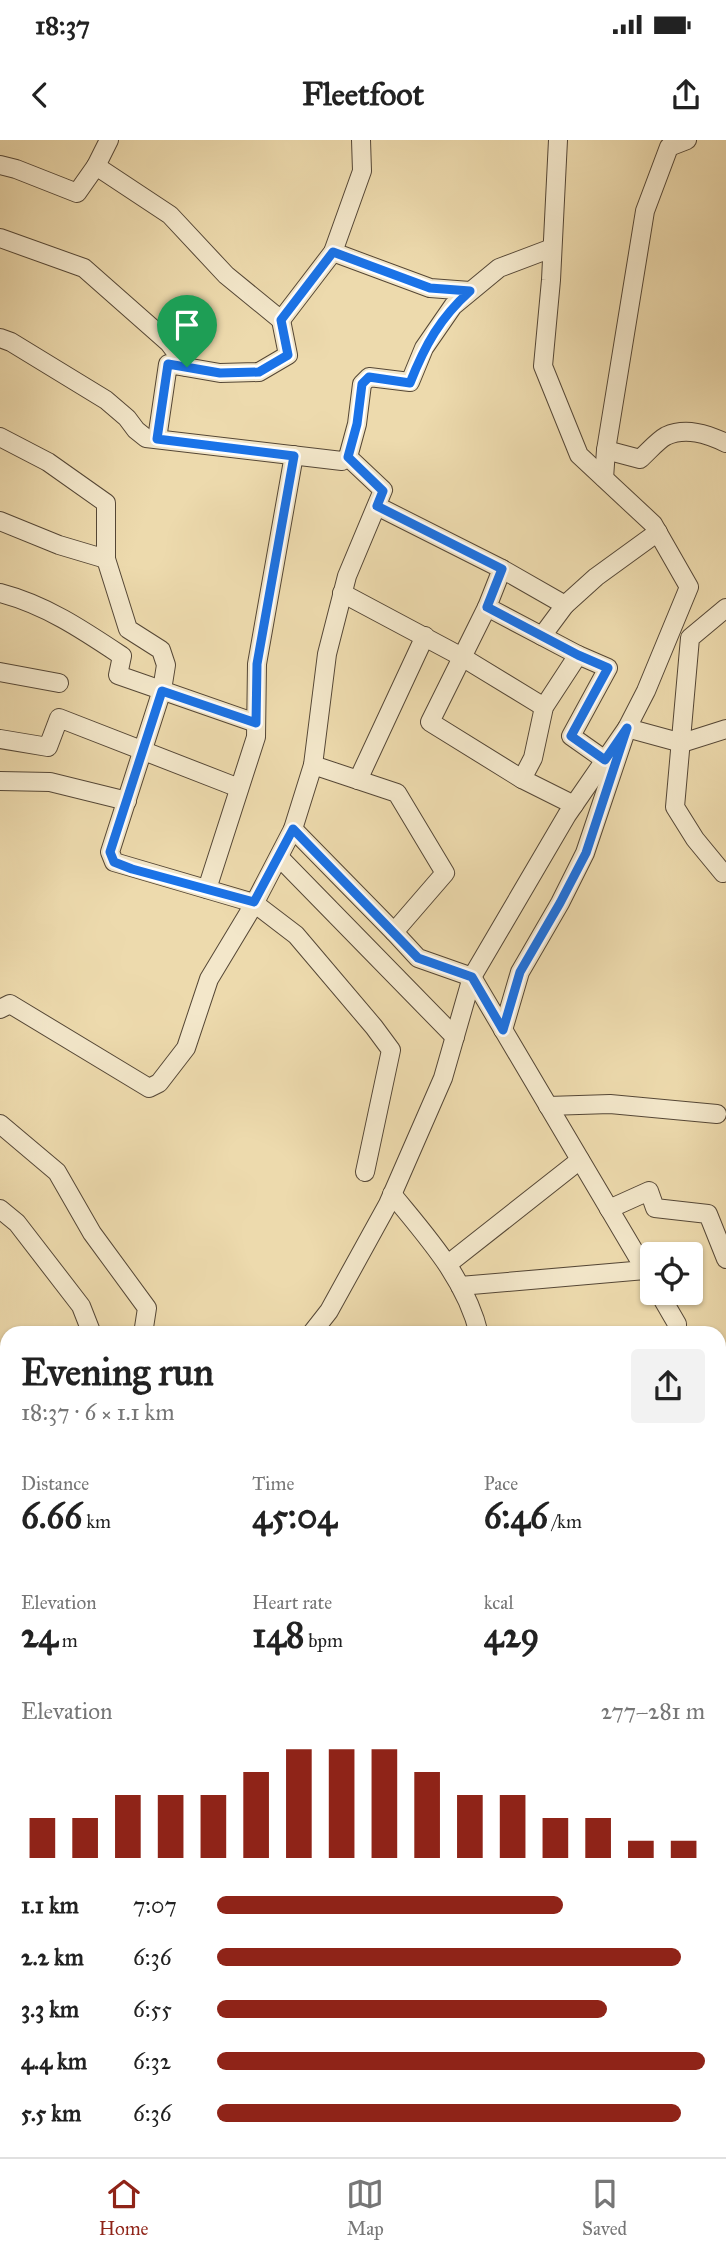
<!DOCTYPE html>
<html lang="en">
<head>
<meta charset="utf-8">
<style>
	:root { --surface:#fff; --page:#f2f2f2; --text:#222; --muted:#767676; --line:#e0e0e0; --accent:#8f2418 }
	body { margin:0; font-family:"IM FELL Great Primer",serif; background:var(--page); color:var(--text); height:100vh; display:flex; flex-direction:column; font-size:26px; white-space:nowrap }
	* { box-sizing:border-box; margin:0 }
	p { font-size:23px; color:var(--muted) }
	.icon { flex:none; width:38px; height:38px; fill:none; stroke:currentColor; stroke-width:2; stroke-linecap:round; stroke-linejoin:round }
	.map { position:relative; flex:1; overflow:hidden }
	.details { position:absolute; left:0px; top:1186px; width:726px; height:831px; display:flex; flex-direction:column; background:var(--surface); border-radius:21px 21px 0 0; box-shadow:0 2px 5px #0004 }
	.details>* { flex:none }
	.buttons { position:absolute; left:640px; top:1102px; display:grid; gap:14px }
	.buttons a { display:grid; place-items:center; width:63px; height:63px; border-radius:7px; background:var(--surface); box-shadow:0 2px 5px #0004; font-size:35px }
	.pin { position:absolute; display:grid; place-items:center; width:60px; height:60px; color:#fff; margin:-72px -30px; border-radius:50% 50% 50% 0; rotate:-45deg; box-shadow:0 0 7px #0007 }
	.pin .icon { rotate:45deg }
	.round { display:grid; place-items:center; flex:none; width:74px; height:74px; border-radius:7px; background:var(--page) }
	.head { display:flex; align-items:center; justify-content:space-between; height:119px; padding:0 21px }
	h1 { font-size:38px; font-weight:800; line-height:52px }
	.metrics { display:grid; grid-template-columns:repeat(3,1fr); gap:10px; height:119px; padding:7px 21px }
	.metrics div { display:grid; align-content:center }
	.metrics b { font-size:35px; font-weight:800 }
	.metrics small { font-size:19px; font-weight:400 }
	.metrics p { font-size:19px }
	.chart { height:196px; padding:14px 21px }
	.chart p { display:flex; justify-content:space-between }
	.chart svg { width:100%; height:126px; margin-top:7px; stroke:var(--accent); stroke-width:6 }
	ul { padding:0 21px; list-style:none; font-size:23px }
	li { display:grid; grid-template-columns:112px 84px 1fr; align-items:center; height:52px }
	li i { height:18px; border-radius:9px; background:var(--accent) }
	.status { display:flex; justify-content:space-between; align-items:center; height:49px; padding:0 35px; background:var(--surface); direction:ltr }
	.status svg { height:19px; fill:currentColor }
	header { display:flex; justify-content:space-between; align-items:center; height:91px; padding:0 21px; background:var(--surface); font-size:32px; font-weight:800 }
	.dock { display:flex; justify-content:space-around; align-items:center; height:98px; border-top:2px solid var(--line); background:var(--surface); font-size:19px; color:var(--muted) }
	.dock a { display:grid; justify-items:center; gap:4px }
	.dock .on { color:var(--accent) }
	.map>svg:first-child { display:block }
</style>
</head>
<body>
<div class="status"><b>18:37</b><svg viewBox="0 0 49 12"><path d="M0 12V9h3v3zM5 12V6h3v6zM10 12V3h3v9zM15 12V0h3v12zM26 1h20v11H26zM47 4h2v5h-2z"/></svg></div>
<header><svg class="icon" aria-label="back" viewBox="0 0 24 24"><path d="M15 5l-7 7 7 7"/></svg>Fleetfoot<svg class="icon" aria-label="share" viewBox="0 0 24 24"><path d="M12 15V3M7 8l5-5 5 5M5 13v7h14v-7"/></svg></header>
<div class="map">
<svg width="726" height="2017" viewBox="0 0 726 2017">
	<defs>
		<pattern id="forest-firs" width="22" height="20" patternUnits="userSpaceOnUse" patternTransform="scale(1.75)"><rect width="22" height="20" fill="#b9bf89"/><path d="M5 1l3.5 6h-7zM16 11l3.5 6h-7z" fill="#9fa375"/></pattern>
	</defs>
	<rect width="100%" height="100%" fill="#eddaad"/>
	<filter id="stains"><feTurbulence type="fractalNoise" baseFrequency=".00286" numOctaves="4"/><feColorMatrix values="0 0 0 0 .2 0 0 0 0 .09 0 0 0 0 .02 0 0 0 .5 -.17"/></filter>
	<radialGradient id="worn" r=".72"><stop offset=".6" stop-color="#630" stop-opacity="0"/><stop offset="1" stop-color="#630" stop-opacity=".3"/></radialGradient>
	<polygon fill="url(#forest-firs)" stroke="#6e6a4c" stroke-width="2" points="0,1721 7,1722 7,2011 310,2011 313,2017 0,2017"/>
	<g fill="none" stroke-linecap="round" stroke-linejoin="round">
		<g stroke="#554736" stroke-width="20">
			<g id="street">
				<polyline points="361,0 362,31 333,112 430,148 470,151"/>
				<polyline points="0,25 16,29 77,53 96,26 170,75 226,135 281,180 333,112"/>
				<polyline points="96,26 109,0"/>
				<polyline points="0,98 84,128 169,203 187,227"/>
				<polyline points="0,198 11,202 106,260 127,278 136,290 146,298 342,321 348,317 357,284 362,244 369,237 410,242 424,208 453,166 499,128 552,108"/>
				<polyline points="0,297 48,322 106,363 106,419 128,489 161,510 166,525 162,550 110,712 114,722 254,763 296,795 374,887 391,910 365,1032"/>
				<polyline points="157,299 168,224 220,233 259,232 288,215 281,180"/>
				<path d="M606,310L640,319C648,312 657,301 666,296C686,287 707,294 726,303"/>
				<polyline points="604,338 606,310 645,71 669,7 687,0"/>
				<polyline points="377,366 502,429 487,467 578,515 544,567 533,618 522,639 574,665"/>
				<polyline points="0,381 59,405 106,419"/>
				<polyline points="502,429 565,465 542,496"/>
				<path d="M0,453C46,465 83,490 122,516L118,535L256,583"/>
				<polyline points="342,453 462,517 544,567"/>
				<polyline points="565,465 596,437 658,392"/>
				<polyline points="487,467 430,582 522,639"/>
				<polyline points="726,468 690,498 675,667 695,699 723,733 726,732"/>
				<polyline points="578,515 608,528 571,596 605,620"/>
				<polyline points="0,532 59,543"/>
				<polyline points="0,599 48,607 59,578 239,648"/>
				<polyline points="313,625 397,653 445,733 394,792 418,818 472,837 653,1143"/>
				<polyline points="358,640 425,496"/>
				<polyline points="0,641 50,642 127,661"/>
				<polyline points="293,689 394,792"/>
				<polyline points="279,717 455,897"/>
				<polyline points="207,749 256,597 257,524 294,315"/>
				<polyline points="0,869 10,864 149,948 159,943 186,908 209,839 253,766 293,689 313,625 327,514 347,436 383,350 348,317"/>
				<polyline points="503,890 520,832 560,763 585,713 627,588 682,603 726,589"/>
				<polyline points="548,966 610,964 717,974"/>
				<polyline points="0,984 57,1032 92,1093 147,1168 143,1194"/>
				<path d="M392,1054C427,1097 466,1139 479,1194"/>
				<polyline points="0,1069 17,1083 81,1166 92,1194"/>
				<polyline points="609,1069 649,1051 655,1068 708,1074 726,1119"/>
				<polyline points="448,1124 580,1020"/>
				<polyline points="460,1146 645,1130"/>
				<polyline points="659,1153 677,1184 677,1194"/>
				<polyline points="311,1194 329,1171 388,1064 443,938 472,837 567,675 627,588 646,551 689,447 653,384 579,315 543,226 551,140 558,0"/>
				<polyline points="0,1302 7,1299"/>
				<polyline points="0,1350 7,1346"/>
				<polyline points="0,1416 7,1406"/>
				<polyline points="0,1656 7,1658"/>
			</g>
		</g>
		<use href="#street" stroke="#f3e7ca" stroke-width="18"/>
	</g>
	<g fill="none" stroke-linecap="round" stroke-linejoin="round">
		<g stroke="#fff" stroke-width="14">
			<path id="route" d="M333,112L430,148L470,151C440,178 425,205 410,243L369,237L362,244L357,284L348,317L383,351L377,366L502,429L487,467L578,515L608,528L571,596L605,620L627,588L586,713L560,763L520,832L503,890L472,837L418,818L293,689L254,762L132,729L114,722L110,712L162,551L256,583L257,524L294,316L157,299L168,224L220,233L259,232L288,215L281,180Z"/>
		</g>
		<use href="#route" stroke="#1a73e8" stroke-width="9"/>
	</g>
	<rect width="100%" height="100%" filter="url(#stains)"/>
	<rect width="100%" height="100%" fill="url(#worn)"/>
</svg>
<div class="buttons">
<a><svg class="icon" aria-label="locate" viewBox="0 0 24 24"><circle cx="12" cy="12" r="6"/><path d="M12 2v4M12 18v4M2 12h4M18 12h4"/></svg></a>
</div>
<div class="pin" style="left:187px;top:227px;background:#1e9e55"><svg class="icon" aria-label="arrive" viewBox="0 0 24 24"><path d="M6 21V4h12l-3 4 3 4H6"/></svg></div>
<section class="details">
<div class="head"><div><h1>Evening run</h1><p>18:37 · 6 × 1.1 km</p></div><a class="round"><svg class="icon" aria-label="share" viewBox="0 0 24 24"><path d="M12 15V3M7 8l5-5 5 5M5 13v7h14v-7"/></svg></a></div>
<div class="metrics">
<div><p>Distance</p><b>6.66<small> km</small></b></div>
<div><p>Time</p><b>45:04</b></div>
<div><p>Pace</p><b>6:46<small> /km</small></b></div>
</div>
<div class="metrics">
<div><p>Elevation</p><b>24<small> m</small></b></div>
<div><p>Heart rate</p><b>148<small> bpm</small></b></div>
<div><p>kcal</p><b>429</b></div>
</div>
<div class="chart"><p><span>Elevation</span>277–281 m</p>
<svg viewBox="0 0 160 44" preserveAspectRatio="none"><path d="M5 44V30M15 44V30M25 44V22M35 44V22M45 44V22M55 44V14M65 44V6M75 44V6M85 44V6M95 44V14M105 44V22M115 44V22M125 44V30M135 44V30M145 44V38M155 44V38"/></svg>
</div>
<ul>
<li><b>1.1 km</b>7:07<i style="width:71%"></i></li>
<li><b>2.2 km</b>6:36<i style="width:95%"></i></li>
<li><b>3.3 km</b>6:55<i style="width:80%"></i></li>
<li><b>4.4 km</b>6:32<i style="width:100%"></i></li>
<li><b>5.5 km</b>6:36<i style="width:95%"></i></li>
</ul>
</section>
</div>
<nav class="dock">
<a class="on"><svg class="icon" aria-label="home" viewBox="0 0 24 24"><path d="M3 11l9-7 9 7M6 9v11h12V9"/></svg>Home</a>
<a><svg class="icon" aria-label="map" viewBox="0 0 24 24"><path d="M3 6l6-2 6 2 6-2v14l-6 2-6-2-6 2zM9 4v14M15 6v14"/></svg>Map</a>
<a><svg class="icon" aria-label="saved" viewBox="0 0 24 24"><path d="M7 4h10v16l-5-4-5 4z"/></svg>Saved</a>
</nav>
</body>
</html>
